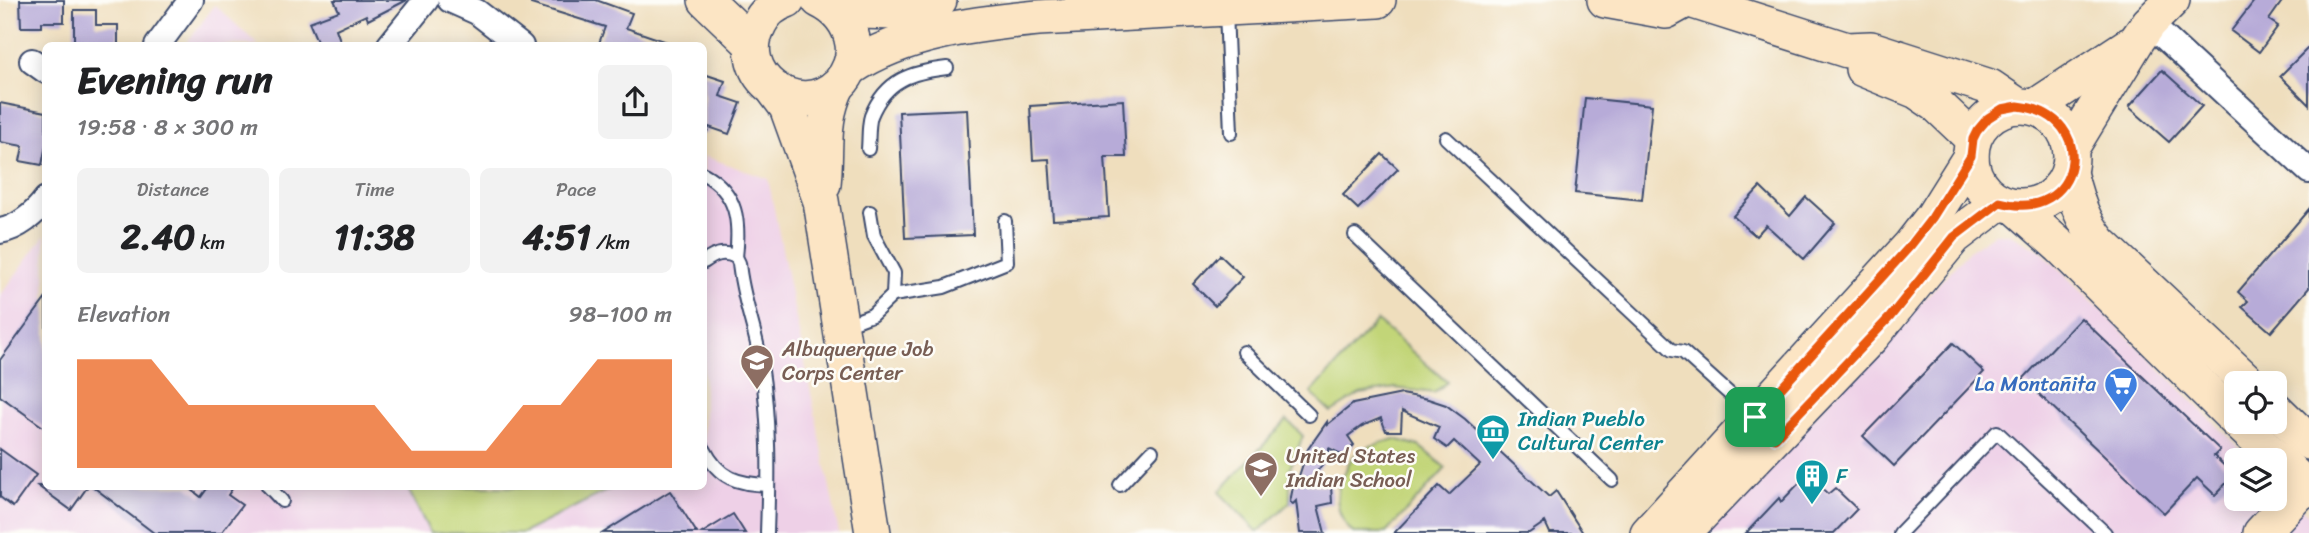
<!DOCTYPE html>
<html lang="en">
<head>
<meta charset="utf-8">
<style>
	:root { --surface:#fff; --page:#f2f2f2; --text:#202124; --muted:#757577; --accent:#ea580c }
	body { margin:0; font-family:Sriracha,sans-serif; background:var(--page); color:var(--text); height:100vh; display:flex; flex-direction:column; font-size:26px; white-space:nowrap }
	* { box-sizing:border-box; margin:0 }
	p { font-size:23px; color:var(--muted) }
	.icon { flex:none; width:38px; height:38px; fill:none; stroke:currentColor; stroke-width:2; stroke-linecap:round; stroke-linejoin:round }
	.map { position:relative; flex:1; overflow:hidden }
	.sheet { position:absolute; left:42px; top:42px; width:665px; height:448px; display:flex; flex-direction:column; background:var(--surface); border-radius:10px; box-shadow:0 4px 18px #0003 }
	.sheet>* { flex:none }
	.controls { position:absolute; left:2224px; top:371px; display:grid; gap:14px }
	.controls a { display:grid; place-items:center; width:63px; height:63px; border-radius:10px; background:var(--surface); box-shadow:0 4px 18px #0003; font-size:35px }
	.pin { position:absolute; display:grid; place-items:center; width:60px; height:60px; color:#fff; margin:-30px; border-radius:14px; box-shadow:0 4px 10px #0006 }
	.round { display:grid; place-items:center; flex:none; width:74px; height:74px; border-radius:10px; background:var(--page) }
	.headline { display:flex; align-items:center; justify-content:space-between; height:119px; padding:0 35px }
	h1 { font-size:38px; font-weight:700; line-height:52px }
	.figures { display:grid; grid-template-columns:repeat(3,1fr); gap:10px; height:119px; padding:7px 35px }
	.figures div { display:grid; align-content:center; border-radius:10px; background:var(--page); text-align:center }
	.figures b { font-size:35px; font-weight:700 }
	.figures small { font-size:19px; font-weight:400 }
	.figures p { font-size:19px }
	.chart { height:196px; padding:14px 35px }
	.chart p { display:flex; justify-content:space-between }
	.chart svg { width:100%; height:126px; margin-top:7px; fill:var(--accent); opacity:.7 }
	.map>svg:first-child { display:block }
</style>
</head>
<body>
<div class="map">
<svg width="2309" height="533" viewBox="0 0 2309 533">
	<rect width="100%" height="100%" fill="#fdfcf7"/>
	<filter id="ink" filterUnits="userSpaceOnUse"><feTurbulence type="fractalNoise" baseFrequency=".0143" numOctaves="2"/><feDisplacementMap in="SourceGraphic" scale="14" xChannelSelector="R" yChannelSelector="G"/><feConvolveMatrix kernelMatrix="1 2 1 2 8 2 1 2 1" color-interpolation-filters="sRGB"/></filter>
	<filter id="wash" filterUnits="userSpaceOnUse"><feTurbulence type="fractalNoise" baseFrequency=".00686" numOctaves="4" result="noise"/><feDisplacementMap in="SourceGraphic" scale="28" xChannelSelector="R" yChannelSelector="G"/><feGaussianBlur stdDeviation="1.57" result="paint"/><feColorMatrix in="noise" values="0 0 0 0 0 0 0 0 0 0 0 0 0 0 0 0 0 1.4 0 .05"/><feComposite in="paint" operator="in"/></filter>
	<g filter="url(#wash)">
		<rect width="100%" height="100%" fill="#efdebd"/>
		<g fill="#eed0e7">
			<polygon points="215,5 258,45 185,45"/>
			<polygon points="704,156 768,179 839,533 0,533 0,296 45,235 46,486 704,486"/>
			<polygon points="1994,234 2010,234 2040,250 2252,460 2236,460 2236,499 2275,499 2275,483 2309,515 2309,533 1706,533 1970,250"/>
		</g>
		<g fill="#c2d578" stroke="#6e826b" stroke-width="2">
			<polygon points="1377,321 1447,382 1434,393 1395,388 1360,394 1331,412 1311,393"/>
			<polygon points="1287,420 1303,436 1290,468 1290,502 1258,532 1219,492"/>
			<path d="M1395,439L1419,446L1446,468L1386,533H1353C1335,515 1333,493 1345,472C1347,467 1350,460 1353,457C1364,446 1381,443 1395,439Z"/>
			<polygon points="407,487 614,487 523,533 430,533"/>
		</g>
		<g id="blocks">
			<g fill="#b7abd8">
				<polygon points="20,0 64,0 64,22 42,22 42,27 21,27"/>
				<polygon points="334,0 407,0 368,20 366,15 336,29 342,46 319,46 309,22 339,11"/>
				<polygon points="531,0 596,0 632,13 626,28 670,43 669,46 598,46 605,27 531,4"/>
				<polygon points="2255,0 2283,0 2269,20 2278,26 2259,52 2231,31"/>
				<polygon points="74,10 96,10 96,25 118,25 118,46 74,46"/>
				<polygon points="2309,47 2309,105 2280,76"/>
				<polygon points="2162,70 2202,106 2169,142 2129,107"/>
				<polygon points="704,74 725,81 720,96 741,103 729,134 709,127 706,134 704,134"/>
				<polygon points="1585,98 1652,105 1642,200 1575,193"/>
				<polygon points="1123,100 1126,157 1105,157 1109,217 1053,220 1049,159 1033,160 1030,106"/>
				<polygon points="0,103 46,112 46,145 42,165 20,161 23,146 0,142"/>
				<polygon points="967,109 973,235 905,238 899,112"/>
				<polygon points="1382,154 1398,169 1358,209 1343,195"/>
				<polygon points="1760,187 1790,216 1806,197 1835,223 1804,259 1766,225 1756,236 1733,216"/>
				<polygon points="2309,209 2309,288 2271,332 2242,307 2248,301 2238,292"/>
				<polygon points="1220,255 1243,277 1215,306 1193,284"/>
				<polygon points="46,298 46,429 0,396 0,360"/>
				<polygon points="2081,318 2220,450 2214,456 2234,475 2215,495 2197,478 2164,513 2023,379"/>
				<polygon points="1953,343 1984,372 1894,466 1863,436"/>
				<polygon points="1402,394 1428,399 1446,405 1465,419 1549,497 1556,491 1583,533 1550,533 1545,522 1529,533 1394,533 1439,486 1449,495 1480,465 1454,441 1447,448 1434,439 1439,427 1402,411 1401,431 1386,431 1381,418 1362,426 1348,436 1354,445 1345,456 1329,448 1329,455 1308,484 1331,486 1332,503 1318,506 1325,533 1300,533 1296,501 1293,504 1290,502 1294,482 1297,482 1308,449 1327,422 1327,425 1353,404"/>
				<polygon points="0,449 36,475 13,507 0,497"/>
				<polygon points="1807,475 1828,494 1835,488 1857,509 1834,533 1746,533 1779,498 1781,502"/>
				<polygon points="38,486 88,486 71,510"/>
				<polygon points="92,486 187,486 201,497 209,486 234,486 228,495 242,505 221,533 154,533"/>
				<polygon points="670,491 697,533 603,533"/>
				<polygon points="733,514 745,533 702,533"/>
			</g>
		</g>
	</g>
	<g filter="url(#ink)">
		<use href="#blocks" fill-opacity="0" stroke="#3b496c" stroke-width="2"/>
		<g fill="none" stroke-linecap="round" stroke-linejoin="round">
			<g stroke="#3b496c" stroke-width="16">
				<g id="lane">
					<polyline points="1226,11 1231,133"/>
					<polyline points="1446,138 1672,350 1683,352 1754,416"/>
					<path d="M868,149C869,139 868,125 871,116C886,79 912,72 947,68"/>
					<path d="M704,174C738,193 740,222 736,257"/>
					<polyline points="1355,235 1612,480"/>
					<path d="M704,262C715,254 723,251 736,257L739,263C742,298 756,330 761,364C770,420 769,476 767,533"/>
					<polyline points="893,295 944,287 1007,262 1005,221"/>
					<polyline points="843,326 872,315 893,295 894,273 874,236 870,212"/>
					<polyline points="1244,352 1309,415"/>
					<path d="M704,449C719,479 738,484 768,485"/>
					<polyline points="1120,485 1152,451"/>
					<polyline points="268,486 282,501"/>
					<polyline points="1900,533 1997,432 2105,533"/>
				</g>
			</g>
			<g stroke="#3b496c" stroke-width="28">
				<g id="street">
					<polyline points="450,0 477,12 521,46"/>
					<polyline points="2149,23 2309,171"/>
					<polyline points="157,46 191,0"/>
					<polyline points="389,46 426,0"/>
					<polyline points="32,61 46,71"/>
					<path d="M0,231C18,228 35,214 46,199"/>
				</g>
			</g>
			<g stroke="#3b496c" stroke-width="38">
				<g id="secondary">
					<polyline points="706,0 752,44"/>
					<path d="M787,0C775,4 764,13 759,24C731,75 798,124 839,84C849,74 855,58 853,44C850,23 838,9 819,0"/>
					<polyline points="1605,0 1666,11 1686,0"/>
					<polyline points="1690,0 1847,50 1871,49 1990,87 2018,106"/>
					<polyline points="831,6 859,11 895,12 939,0"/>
					<path d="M850,68C905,32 974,24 1038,18L1378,0"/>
					<polyline points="1863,69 1917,91 1936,104 1973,139"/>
					<polyline points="775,91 787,107 821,201 873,533"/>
					<circle cx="2021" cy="156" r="50"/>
					<polyline points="2035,107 2128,46"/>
					<polyline points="2071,148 2137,40 2149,23 2172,0"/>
					<path d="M2069,173C2077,202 2081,219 2100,243L2249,383"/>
					<path d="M823,184C827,146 820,123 837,86"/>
					<polyline points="2016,207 2061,247 2236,420"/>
					<polyline points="2275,409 2309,442"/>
					<polyline points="2238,422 2309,489"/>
					<polyline points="1648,533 1911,245 1932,218 1971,156"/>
					<polyline points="1683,533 1872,336 1954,237 2000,202"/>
					<polyline points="2261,533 2309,482"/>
				</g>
			</g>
			<use href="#lane" stroke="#fff" stroke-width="12"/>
			<use href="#street" stroke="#fff" stroke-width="24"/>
			<use href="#secondary" stroke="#fce5c4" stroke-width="35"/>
		</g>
	</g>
	<g fill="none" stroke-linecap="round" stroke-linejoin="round" filter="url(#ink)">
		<g stroke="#fff" stroke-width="14">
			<path id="route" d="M2018,106C2103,115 2081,225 2000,202L1954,237L1890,317L1775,438L1755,417L1911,245L1932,218L1971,156L1973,139L1977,131L1988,118L2002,109Z"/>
		</g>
		<use href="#route" stroke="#ea580c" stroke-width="9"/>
	</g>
	<defs>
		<g id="university-pin" transform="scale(1.75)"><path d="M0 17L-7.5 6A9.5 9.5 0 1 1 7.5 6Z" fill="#8d6e63" stroke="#fdfcf7"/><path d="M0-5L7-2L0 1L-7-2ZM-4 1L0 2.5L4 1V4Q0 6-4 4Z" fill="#fff"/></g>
		<g id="supermarket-pin" transform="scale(1.75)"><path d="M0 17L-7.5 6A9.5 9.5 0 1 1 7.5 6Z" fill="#3f7fe0" stroke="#fdfcf7"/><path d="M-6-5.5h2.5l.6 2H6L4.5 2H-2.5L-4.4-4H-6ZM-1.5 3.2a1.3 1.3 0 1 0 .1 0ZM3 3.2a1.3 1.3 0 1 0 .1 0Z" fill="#fff"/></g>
		<g id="museum-pin" transform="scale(1.75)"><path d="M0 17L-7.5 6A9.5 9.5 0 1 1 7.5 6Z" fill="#0f9aa8" stroke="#fdfcf7"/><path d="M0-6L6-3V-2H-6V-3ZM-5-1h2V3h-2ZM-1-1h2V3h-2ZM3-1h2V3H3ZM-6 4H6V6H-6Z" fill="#fff"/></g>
		<g id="school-pin" transform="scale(1.75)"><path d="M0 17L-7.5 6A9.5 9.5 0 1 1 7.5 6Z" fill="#8d6e63" stroke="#fdfcf7"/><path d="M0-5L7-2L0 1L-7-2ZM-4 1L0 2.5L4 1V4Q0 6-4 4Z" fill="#fff"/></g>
		<g id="building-pin" transform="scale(1.75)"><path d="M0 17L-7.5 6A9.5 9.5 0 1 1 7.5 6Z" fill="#0f9aa8" stroke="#fdfcf7"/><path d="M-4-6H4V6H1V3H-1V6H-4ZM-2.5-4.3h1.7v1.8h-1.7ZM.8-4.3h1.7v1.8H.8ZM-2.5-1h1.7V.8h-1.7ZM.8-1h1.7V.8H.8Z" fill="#fff"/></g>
	</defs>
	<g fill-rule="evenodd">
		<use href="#university-pin" x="757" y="361"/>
		<use href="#supermarket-pin" x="2121" y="384"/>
		<use href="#museum-pin" x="1493" y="431"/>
		<use href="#school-pin" x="1261" y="468"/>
		<use href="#building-pin" x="1812" y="476"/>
	</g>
	<g text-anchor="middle" stroke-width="5" stroke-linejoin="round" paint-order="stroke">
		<g font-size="21" fill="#785e54" stroke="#fdfcf7" text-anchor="start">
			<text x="782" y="356">Albuquerque Job<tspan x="782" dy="24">Corps Center</tspan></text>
			<text x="1286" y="463">United States<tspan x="1286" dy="24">Indian School</tspan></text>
		</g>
		<g font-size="21" fill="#366cbe" stroke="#fdfcf7" text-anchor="end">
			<text x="2096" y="391">La Montañita</text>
		</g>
		<g font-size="21" fill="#0d838f" stroke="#fdfcf7" text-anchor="start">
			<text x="1518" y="426">Indian Pueblo<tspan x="1518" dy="24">Cultural Center</tspan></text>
			<text x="1836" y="483">F</text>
		</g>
	</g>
</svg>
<div class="controls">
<a><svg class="icon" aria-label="locate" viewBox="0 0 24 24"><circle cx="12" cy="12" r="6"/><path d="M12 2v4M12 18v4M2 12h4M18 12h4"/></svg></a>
<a><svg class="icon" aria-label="layers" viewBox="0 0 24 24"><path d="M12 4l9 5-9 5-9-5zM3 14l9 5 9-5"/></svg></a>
</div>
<div class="pin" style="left:1755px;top:417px;background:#1e9e55"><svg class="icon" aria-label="arrive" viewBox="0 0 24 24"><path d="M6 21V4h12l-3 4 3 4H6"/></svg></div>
<section class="sheet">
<div class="headline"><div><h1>Evening run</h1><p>19:58 · 8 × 300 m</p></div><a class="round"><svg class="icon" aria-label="share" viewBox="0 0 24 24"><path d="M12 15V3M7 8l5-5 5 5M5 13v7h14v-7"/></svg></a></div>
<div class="figures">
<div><p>Distance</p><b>2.40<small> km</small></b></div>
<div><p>Time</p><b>11:38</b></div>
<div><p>Pace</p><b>4:51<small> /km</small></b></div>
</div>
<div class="chart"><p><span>Elevation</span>98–100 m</p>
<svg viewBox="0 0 160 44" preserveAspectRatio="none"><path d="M0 44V6L10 6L20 6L30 22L40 22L50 22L60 22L70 22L80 22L90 38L100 38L110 38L120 22L130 22L140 6L150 6L160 6V44z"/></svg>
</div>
</section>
</div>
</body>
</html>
